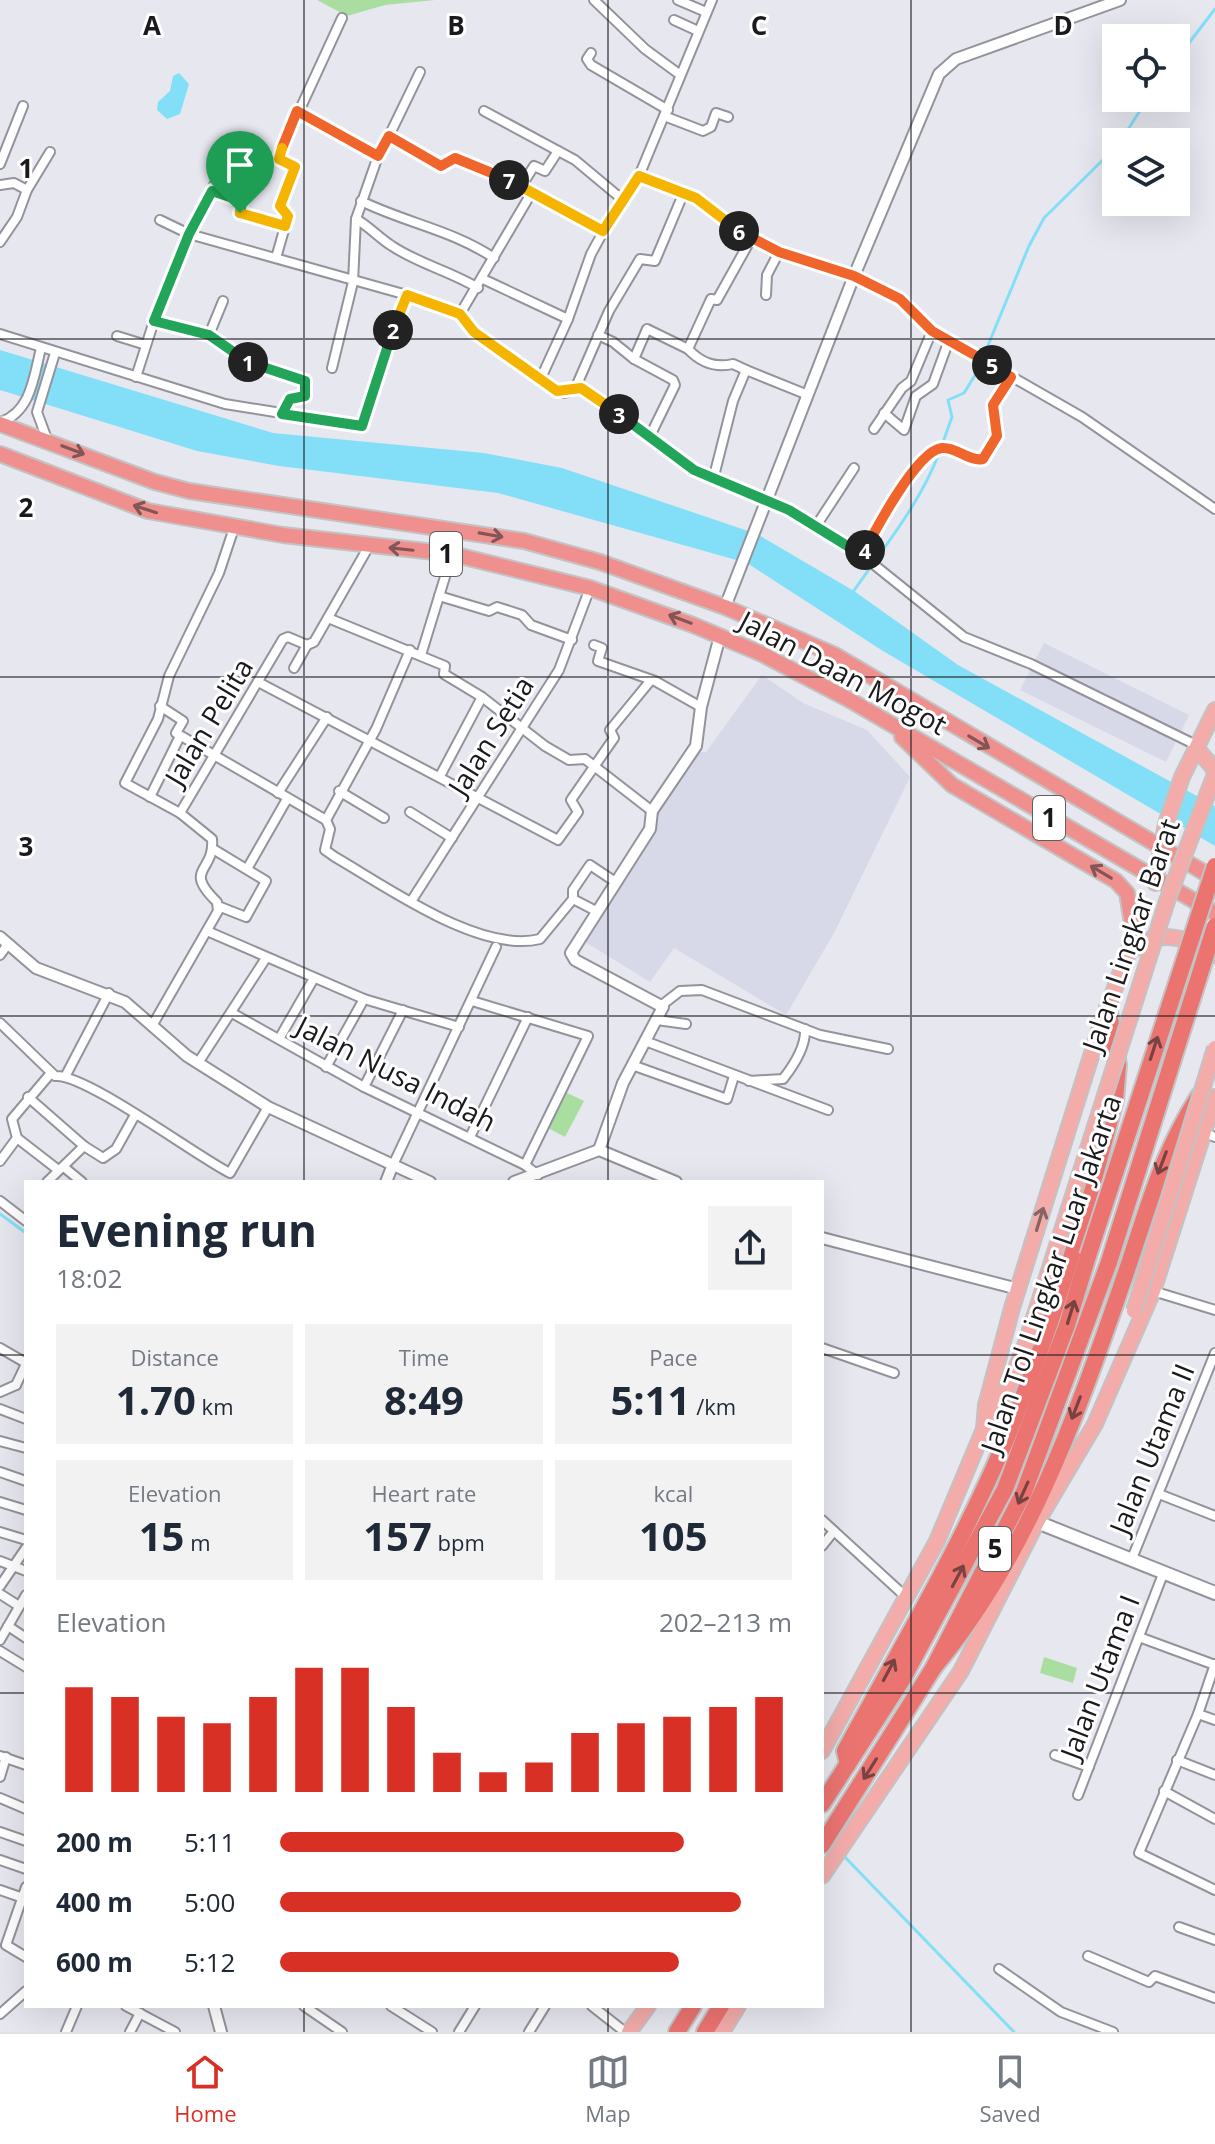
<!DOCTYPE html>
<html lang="en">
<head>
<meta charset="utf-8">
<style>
	:root { --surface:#fff; --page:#f2f2f3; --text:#1f2937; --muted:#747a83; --line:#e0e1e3; --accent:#d93025 }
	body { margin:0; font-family:"Open Sans",sans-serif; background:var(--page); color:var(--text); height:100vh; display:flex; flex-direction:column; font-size:30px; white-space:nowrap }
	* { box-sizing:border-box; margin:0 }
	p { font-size:26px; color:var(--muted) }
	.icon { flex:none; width:44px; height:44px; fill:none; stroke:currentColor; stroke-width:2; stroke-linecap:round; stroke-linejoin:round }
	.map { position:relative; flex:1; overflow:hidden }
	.details { position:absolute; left:24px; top:1180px; width:800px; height:828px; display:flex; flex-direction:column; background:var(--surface); border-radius:0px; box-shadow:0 8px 32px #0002 }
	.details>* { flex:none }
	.buttons { position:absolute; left:1102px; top:24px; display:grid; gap:16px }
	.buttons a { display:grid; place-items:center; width:88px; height:88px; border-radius:0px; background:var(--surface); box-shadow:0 8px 32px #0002; font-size:40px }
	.pin { position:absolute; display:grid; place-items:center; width:68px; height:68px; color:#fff; margin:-82px -34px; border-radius:50% 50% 50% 0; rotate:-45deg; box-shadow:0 0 8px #0007 }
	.pin .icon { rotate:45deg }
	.km { position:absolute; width:40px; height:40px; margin:-20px; border-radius:50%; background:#222; color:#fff; font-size:22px; line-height:40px; text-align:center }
	.round { display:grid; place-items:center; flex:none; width:84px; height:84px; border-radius:0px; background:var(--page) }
	.headline { display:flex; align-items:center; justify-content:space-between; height:136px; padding:0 32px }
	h1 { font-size:44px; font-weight:700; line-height:60px }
	.stats { display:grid; grid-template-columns:repeat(3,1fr); gap:12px; height:136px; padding:8px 32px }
	.stats div { display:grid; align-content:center; border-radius:0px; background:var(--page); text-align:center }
	.stats b { font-size:40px; font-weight:700 }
	.stats small { font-size:22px; font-weight:400 }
	.stats p { font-size:22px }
	.chart { height:224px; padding:16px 32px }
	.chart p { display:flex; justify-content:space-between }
	.chart svg { width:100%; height:144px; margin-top:8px; stroke:var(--accent); stroke-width:6 }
	ul { padding:0 32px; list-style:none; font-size:26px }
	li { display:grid; grid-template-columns:128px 96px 1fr; align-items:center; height:60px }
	li i { height:20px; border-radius:10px; background:var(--accent) }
	.tab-bar { display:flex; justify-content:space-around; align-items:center; height:112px; border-top:2px solid var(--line); background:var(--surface); font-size:22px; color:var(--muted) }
	.tab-bar a { display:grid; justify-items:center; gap:4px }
	.tab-bar .active { color:var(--accent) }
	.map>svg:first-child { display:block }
</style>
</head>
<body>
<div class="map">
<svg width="1215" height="2032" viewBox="0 0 1215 2032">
	<rect width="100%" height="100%" fill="#e7e7f0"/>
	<g fill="#d8d9e8">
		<polygon points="1044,643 1189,715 1166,762 1020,690"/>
		<polygon points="762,675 803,703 867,730 910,777 834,933 786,1015 674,948 650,982 582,940 649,836 648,819 697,752 706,752"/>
	</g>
	<g fill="#aadea0">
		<polygon points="317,0 435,0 385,5 347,16"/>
		<polygon points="565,1092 584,1101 565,1137 546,1127"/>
		<polygon points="1044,1657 1077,1668 1073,1683 1040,1673"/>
	</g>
	<g fill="#83dff7">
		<polygon points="179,73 189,84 180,114 167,119 157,110 158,102 170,91 173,76"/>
		<polygon points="0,350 273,433 484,453 562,468 757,534 854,591 958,665 1215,806 1215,846 883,651 747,563 498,493 279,466 197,451 0,390"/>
	</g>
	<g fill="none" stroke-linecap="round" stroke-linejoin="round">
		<g stroke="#83dff7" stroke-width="3">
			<polyline points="1176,60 1215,9"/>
			<polyline points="1120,142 1148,98"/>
			<polyline points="942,445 952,417 948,400 964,393 977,372 1029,246 1044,218 1116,147"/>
			<path d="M853,592C884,547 920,504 939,453"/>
			<polyline points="0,1214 26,1233"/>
			<polyline points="841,1853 1014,2032"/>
		</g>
		<g stroke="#93939b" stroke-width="12">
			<g id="minor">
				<polyline points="594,0 645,49 679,74"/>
				<polyline points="678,0 706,12"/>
				<polyline points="674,20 698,31"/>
				<polyline points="591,53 587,59 591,65 668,110"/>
				<polyline points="297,111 378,156"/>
				<polyline points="484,111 575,160 623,200"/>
				<polyline points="664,116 703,131 711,127 716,113 728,117"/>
				<polyline points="389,136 420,72"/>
				<polyline points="0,164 23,106"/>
				<polyline points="639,176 696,198 738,230 779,252 854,276 900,299 932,331 1082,417 1215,509"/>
				<polyline points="0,185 14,183 27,190 17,217 0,242"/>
				<polyline points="27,190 50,152"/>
				<polyline points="212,191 242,201 241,214 285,226"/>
				<polyline points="532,192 603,231"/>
				<path d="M361,201C406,223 452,230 494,258"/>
				<path d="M356,219C370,227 379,238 392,246C419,264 450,271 478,288"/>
				<polyline points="160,220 189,234 407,295 460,314 474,332 557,391 564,393 581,388 588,391 694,470 789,510 862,555 964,637 1031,664 1198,746"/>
				<polyline points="276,258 288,216 280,206 295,167 278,157 342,18"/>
				<polyline points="483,279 568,319"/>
				<polyline points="766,295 767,275 779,252"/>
				<polyline points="460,314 532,192 522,185 534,166 545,171 558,151"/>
				<polyline points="154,321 209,335 251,364 305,381 305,396 290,399 282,414"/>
				<polyline points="0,334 225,404 362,426 407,295"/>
				<polyline points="209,335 223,301"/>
				<polyline points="598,335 613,342 634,359"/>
				<polyline points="117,336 146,345"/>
				<polyline points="332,368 353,282 356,219 378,156 389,136 441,166 455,158 522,185"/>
				<path d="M746,370L733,364C715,368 701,363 688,349L711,299L717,300L751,239"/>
				<polyline points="136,377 161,299 223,166"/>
				<polyline points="541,378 568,319 591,254 615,210 639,176 712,0"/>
				<polyline points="575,389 609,311 640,259 655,261 684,192"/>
				<polyline points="884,413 904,430 916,396 933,384 949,340"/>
				<path d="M0,422C31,413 34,376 41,348"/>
				<polyline points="874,429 902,388 911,381 932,331"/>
				<polyline points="650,436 675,385 673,380 634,359 647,329 688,349"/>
				<polyline points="47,439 37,412 55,353"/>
				<polyline points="713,480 733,401 746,370 808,395"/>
				<polyline points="816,526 854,468"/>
				<path d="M862,555C874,532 917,450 942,448C957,447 969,462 983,459L997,436L993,405L1011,377"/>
				<polyline points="439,596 489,611 497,607 522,615 531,625 572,640"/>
				<polyline points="328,618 445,666 444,674 482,697 545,746 569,760 585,759 652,811"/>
				<polyline points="594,645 602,648 598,661 655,681 701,707"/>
				<polyline points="421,655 452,554"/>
				<polyline points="294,668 307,645"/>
				<polyline points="258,682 558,840 578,812 571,800 614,738 610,730 651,680"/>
				<path d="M160,706L183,721L176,733L326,820L330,829L325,850L335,857C387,887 480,954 540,939L573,899V890L590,865L614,881"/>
				<polyline points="440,776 482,697"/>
				<polyline points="339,791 384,818"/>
				<polyline points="278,793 327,717"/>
				<polyline points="150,797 180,736"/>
				<polyline points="410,812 452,838"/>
				<polyline points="180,813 283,639 288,637 307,645 314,642 369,546"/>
				<polyline points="326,820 376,729 410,650"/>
				<polyline points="213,849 266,881 246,917 218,906"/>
				<polyline points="247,869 287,799"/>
				<polyline points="573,899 596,911"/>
				<polyline points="412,900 559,670 590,588"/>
				<polyline points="207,931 364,999 459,1027"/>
				<polyline points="0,955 8,944"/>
				<polyline points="472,1001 588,1036 525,1165"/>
				<polyline points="662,1005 680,991 702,990 820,1035 888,1049"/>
				<polyline points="232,1013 364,1087 525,1165 538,1175"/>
				<polyline points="657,1020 686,1024"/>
				<path d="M0,1023L55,1076C85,1073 196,1156 230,1173L268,1107"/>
				<path d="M152,1026L218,911L217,902C182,868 215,873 212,839L180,813L125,783L158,719L169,676L219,573L234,528"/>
				<polyline points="279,1039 314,978"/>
				<polyline points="645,1041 828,1110"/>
				<polyline points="198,1063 266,958"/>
				<polyline points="632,1065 727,1099 734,1076"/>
				<polyline points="326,1067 364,999"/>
				<polyline points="66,1075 109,993"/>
				<path d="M749,1081L783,1079C794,1065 806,1047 805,1029"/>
				<polyline points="364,1087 403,1010"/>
				<polyline points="28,1097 84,1146"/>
				<polyline points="1203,1132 1215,1137"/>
				<polyline points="470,1137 528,1017"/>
				<polyline points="17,1138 57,1169"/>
				<polyline points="0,1161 17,1138 12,1119 51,1073"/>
				<polyline points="392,1167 496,947"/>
				<polyline points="65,1168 82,1182"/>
				<polyline points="47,1182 84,1146 103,1158 116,1149 135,1115"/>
				<polyline points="0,1201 26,1221"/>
				<polyline points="1153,1291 1215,1310"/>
				<polyline points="0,1348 26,1363"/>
				<polyline points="822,1348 894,1373"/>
				<polyline points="16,1385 26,1364"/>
				<polyline points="0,1392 16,1385"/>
				<polyline points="0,1409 26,1419"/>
				<polyline points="0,1441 26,1448"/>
				<polyline points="0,1472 26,1481"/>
				<polyline points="1159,1494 1215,1516"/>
				<polyline points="0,1502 26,1510"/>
				<polyline points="822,1520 906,1597"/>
				<polyline points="0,1532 26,1540"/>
				<polyline points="822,1546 834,1531"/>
				<polyline points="0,1561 26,1571"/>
				<polyline points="1131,1561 1215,1353"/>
				<polyline points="0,1586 26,1548"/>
				<polyline points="0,1594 19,1606"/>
				<polyline points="8,1626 26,1638"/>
				<polyline points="1139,1637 1215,1665"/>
				<polyline points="0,1640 26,1595"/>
				<polyline points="0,1651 26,1667"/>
				<polyline points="1215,1664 1198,1714 1139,1853 1215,1890"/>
				<polyline points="1198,1714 1215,1720"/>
				<polyline points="1055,1755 1089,1767"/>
				<polyline points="0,1756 26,1765"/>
				<polyline points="1177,1760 1215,1775"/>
				<polyline points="0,1777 6,1757"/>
				<polyline points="1164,1791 1215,1819"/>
				<polyline points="1078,1795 1163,1574"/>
				<polyline points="0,1798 26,1809"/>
				<polyline points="0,1832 26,1841"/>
				<polyline points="0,1860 26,1869"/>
				<polyline points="26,1887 6,1945 26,1957"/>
				<polyline points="0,1890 26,1899"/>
				<polyline points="1179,1927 1215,1940"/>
				<polyline points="1088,1956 1149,1982 1155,1976 1215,1998"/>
				<polyline points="999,1969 1061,2012 1113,2032"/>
				<polyline points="126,2006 175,2032"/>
				<polyline points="304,2006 342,2032"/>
				<polyline points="391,2006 432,2032"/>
				<polyline points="592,2006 625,2032"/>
				<polyline points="0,2014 26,1991"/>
				<polyline points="66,2032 77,2006"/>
				<polyline points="130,2032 140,2013"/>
				<polyline points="459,2032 475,2006"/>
				<polyline points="529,2032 545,2006"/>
			</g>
		</g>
		<g stroke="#93939b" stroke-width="14">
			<g id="tertiary">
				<polyline points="725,607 854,276 939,74 956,59 1120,0"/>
				<polyline points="0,937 36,968 125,1002 187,1056 268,1107 430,1182"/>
				<polyline points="599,1150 623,1083 663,1007 575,960 571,953 650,829 652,811 696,746 701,707 720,636"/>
				<polyline points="386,1182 392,1167"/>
				<polyline points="514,1182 599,1150 676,1182"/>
				<polyline points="822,1238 1018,1289"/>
				<polyline points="214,2006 221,2032"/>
			</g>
		</g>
		<g stroke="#93939b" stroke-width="16">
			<polyline id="secondary" points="1037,1522 1215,1593"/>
		</g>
		<g stroke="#c3c3c4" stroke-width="18">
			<g id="primary">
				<polyline points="1198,750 1215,770"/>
				<polyline points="1155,883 1166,824 1182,777 1215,710"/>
				<path d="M1130,952C1156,927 1188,937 1215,955"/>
				<polyline points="984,1429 986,1405 1012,1308 1098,1034 1134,936"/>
				<polyline points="822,1751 937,1541 984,1429 1011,1381 1026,1343"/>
				<polyline points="822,1876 961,1671 1037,1522 1095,1424 1153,1291 1215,1097"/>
				<polyline points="629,2032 648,2006"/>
				<polyline points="722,2032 738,2006"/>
			</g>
		</g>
		<g stroke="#c3c3c4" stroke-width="18">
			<g id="trunk">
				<polyline points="0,424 155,482 189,491 524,541 600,562 725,607 835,655 1215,879"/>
				<polyline points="0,454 148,511 283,535 452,554 590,588 693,625 762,654 848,699 1215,913"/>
				<polyline points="902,737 952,785 1116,881 1127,893 1134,936"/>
			</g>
		</g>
		<g stroke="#c3c3c4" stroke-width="20">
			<g id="motorway">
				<path d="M934,1667C1026,1558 1075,1420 1121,1287C1146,1217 1158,1160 1199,1096"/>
				<path d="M848,1764L845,1751C900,1649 960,1549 1005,1442C1051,1332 1085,1216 1115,1100L1118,1065L1108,1007"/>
				<polyline points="822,1804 902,1680 1005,1489 1067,1325 1088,1256"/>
				<polyline points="822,1845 934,1667 1024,1492 1109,1262"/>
				<polyline points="677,2032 693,2006"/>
				<polyline points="705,2032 721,2006"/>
			</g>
		</g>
		<use href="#minor" stroke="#fff" stroke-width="8"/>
		<use href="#tertiary" stroke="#fff" stroke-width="10"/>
		<use href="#secondary" stroke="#fff" stroke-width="12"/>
		<use href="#primary" stroke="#f3acaa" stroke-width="14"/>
		<use href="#trunk" stroke="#ef908e" stroke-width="14"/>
		<use href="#motorway" stroke="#eb7471" stroke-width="16"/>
		<g stroke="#c3c3c4" stroke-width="18" stroke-linecap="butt">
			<g id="primary-bridge">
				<polyline points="1134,1311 1215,1048"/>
				<polyline points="1026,1343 1167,901 1215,774"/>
			</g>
		</g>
		<g stroke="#c3c3c4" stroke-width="20" stroke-linecap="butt">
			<g id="motorway-bridge">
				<polyline points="1088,1256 1215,866"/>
				<polyline points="1109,1262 1215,926"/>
			</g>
		</g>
		<use href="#primary-bridge" stroke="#f3acaa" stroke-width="14"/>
		<use href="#motorway-bridge" stroke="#eb7471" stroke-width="16"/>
	</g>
	<defs><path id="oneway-shaft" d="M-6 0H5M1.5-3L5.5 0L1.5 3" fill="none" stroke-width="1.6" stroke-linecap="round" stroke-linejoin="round" transform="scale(2)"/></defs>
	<g stroke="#845556">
		<use href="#oneway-shaft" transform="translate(73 450) rotate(21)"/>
		<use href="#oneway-shaft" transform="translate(145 509) rotate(-162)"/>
		<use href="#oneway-shaft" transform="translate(491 535) rotate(10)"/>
		<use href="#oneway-shaft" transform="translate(401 549) rotate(-174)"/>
		<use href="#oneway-shaft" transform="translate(680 619) rotate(-159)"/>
		<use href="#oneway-shaft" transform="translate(979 742) rotate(31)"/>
		<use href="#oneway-shaft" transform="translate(1101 872) rotate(-149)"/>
	</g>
	<g stroke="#784243">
		<use href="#oneway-shaft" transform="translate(1154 1048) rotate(-72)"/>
		<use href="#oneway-shaft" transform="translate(1162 1163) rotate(111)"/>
		<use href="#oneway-shaft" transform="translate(1071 1312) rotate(-73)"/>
		<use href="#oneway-shaft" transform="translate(1076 1408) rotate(111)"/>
		<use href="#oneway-shaft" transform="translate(1023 1493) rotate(114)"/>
		<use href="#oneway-shaft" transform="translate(958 1576) rotate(-62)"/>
		<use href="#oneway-shaft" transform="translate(889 1670) rotate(-62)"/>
		<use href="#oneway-shaft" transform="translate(870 1769) rotate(122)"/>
	</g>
	<use stroke="#866364" href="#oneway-shaft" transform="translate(1040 1219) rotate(-73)"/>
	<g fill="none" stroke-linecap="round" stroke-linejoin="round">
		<g stroke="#fff" stroke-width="16">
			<polyline id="split-1" points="240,213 242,201 212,191 189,234 154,321 209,335 248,362"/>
		</g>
		<g stroke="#fff" stroke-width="16">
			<polyline id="split-2" points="248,362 305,381 305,396 290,399 282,414 362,426 393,330"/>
		</g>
		<g stroke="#fff" stroke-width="16">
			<polyline id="split-3" points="393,330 407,295 460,314 474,332 557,391 581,388 619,414"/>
		</g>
		<g stroke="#fff" stroke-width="16">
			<polyline id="split-4" points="619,414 694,470 789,510 862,555 865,550"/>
		</g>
		<g stroke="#fff" stroke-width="16">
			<path id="split-5" d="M865,550C877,527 918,450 942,448C957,447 969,462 983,459L997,436L993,405L1011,377L992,365"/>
		</g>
		<g stroke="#fff" stroke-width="16">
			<polyline id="split-6" points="739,231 779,252 854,276 900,299 932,331 992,365"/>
		</g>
		<g stroke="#fff" stroke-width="16">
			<polyline id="split-7" points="509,180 603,231 639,176 696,198 739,231"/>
		</g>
		<g stroke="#fff" stroke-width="16">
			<polyline id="split-8" points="282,148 297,111 378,156 389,136 441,166 455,158 509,180"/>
		</g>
		<g stroke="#fff" stroke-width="16">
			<polyline id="split-9" points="240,213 285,226 288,216 280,206 295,167 279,159 282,148"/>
		</g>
		<use href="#split-1" stroke="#22a559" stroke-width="10"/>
		<use href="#split-2" stroke="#22a559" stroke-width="10"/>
		<use href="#split-3" stroke="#f5b400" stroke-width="10"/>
		<use href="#split-4" stroke="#22a559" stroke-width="10"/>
		<use href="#split-5" stroke="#f0652b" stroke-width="10"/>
		<use href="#split-6" stroke="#f0652b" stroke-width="10"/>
		<use href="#split-7" stroke="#f5b400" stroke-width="10"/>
		<use href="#split-8" stroke="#f0652b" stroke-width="10"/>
		<use href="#split-9" stroke="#f5b400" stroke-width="10"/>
	</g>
	<path fill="none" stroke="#1a1a1d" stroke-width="2" stroke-opacity="0.55" d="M304,0V1182M608,0V1182M911,0V2032M0,339H1215M0,677H1215M0,1016H1215M0,1355H26M822,1355H1215M0,1693H26M822,1693H1215M304,2006V2032M608,2006V2032"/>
	<g text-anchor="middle" stroke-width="6" stroke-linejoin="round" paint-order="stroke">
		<g fill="#fff" stroke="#5f5f61" stroke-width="2">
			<rect x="430" y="532" width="32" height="44" rx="6"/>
			<rect x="1033" y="796" width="32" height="44" rx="6"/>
			<rect x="979" y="1527" width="32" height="44" rx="6"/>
		</g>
		<g font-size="26" font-weight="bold" fill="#1a1a1d">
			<text x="446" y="563">1</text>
			<text x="1049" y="827">1</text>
			<text x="995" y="1558">5</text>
		</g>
		<g font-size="28" fill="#1a1a1d" stroke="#fff">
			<text transform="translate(843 673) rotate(28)" y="10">Jalan Daan Mogot</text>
			<text transform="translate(209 722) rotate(-59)" y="10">Jalan Pelita</text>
			<text transform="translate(491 736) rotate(-58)" y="10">Jalan Setia</text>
			<text transform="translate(1131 935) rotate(-71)" y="10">Jalan Lingkar Barat</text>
			<text transform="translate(396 1074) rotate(27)" y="10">Jalan Nusa Indah</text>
			<text transform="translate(1051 1274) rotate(-71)" y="10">Jalan Tol Lingkar Luar Jakarta</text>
			<text transform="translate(1152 1449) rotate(-68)" y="10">Jalan Utama II</text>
			<text transform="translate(1100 1677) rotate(-69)" y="10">Jalan Utama I</text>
		</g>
	</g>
	<g font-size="26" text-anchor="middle" font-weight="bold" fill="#1a1a1d" stroke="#fff" stroke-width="6" stroke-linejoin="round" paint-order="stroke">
		<text x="152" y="35">A</text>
		<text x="456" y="35">B</text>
		<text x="759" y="35">C</text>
		<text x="1063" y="35">D</text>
		<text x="26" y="178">1</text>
		<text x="26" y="517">2</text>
		<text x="26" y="856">3</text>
	</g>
</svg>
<div class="buttons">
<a><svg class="icon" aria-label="locate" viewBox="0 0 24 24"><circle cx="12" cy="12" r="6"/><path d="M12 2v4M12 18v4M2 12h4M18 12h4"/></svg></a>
<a><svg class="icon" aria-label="layers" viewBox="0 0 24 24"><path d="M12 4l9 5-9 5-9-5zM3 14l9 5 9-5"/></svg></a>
</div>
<div class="pin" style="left:240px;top:213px;background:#1e9e55"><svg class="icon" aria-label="arrive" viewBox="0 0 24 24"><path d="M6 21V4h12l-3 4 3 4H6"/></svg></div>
<b class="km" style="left:248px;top:362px">1</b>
<b class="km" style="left:393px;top:330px">2</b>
<b class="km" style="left:619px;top:414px">3</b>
<b class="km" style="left:865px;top:550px">4</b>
<b class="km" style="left:992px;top:365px">5</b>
<b class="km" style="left:739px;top:231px">6</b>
<b class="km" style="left:509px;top:180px">7</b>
<section class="details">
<div class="headline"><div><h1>Evening run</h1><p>18:02</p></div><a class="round"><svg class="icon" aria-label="share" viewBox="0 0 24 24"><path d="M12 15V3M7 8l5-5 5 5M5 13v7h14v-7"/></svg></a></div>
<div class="stats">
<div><p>Distance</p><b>1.70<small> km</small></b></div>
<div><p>Time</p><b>8:49</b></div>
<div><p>Pace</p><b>5:11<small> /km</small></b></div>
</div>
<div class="stats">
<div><p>Elevation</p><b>15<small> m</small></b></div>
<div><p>Heart rate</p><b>157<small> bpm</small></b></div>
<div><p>kcal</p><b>105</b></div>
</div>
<div class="chart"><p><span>Elevation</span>202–213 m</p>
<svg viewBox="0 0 160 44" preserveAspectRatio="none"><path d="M5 44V12M15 44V15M25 44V21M35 44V23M45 44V15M55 44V6M65 44V6M75 44V18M85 44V32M95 44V38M105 44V35M115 44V26M125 44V23M135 44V21M145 44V18M155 44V15"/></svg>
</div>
<ul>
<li><b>200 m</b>5:11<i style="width:79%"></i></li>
<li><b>400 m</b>5:00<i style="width:90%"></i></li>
<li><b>600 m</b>5:12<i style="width:78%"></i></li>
</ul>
</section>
</div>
<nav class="tab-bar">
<a class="active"><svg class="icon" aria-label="home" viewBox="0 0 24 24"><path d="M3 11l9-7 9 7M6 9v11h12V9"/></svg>Home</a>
<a><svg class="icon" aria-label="map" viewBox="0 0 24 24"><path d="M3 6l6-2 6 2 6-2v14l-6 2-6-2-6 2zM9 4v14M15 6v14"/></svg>Map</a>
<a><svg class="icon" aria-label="saved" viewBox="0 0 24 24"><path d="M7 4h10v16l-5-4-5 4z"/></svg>Saved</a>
</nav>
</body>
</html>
